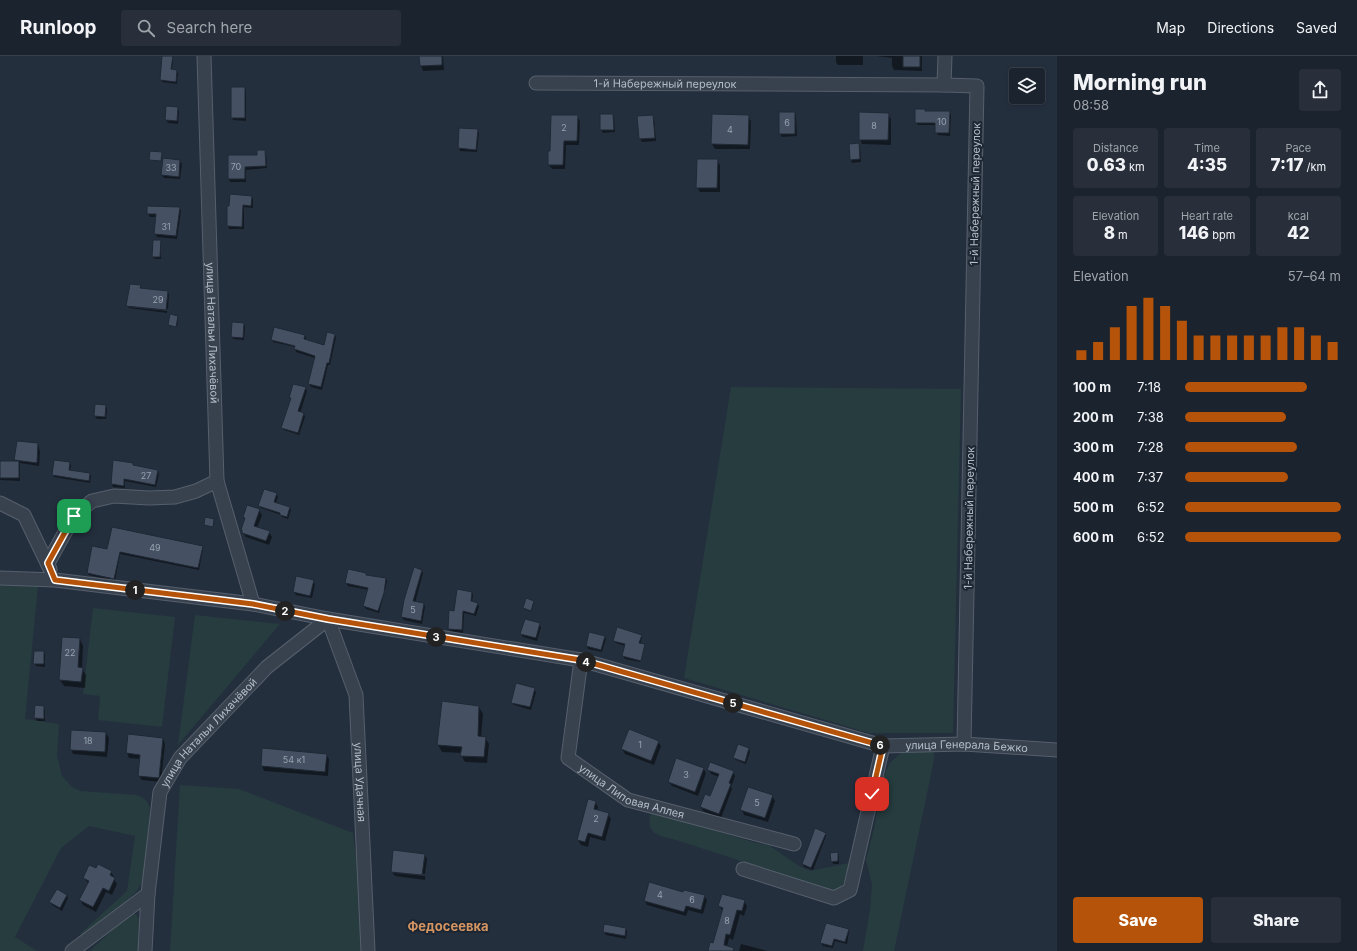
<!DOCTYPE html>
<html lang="en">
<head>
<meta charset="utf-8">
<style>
	:root { --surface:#1b232e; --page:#282f3a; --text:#f1f3f6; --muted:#a0a4aa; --line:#39404a; --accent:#b45309 }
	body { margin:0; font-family:Inter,sans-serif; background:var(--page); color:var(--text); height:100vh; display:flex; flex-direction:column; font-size:15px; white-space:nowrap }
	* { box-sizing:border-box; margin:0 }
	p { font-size:13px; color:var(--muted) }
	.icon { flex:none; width:22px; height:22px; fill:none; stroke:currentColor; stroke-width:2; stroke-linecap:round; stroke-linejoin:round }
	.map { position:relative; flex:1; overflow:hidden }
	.drawer { display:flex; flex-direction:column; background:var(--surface); width:300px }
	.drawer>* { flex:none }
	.buttons { position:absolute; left:1009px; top:12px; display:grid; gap:8px }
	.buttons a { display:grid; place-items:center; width:36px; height:36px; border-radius:4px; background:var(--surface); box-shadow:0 2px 6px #0003,0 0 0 1px var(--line); font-size:20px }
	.pin { position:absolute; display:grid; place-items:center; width:34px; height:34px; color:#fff; margin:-17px; border-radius:8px; box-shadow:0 2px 6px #0006 }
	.km { position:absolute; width:20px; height:20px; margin:-10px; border-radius:50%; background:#222; color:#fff; font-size:11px; line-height:20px; text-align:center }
	.round { display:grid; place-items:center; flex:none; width:42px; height:42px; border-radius:4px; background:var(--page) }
	.headline { display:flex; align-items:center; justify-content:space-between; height:68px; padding:0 16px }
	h1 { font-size:22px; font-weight:800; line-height:30px }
	.metrics { display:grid; grid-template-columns:repeat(3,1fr); gap:6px; height:68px; padding:4px 16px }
	.metrics div { display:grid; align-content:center; border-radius:4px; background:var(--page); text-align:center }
	.metrics b { font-size:17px; font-weight:800 }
	.metrics small { font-size:11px; font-weight:400 }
	.metrics p { font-size:11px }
	.chart { height:112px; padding:8px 16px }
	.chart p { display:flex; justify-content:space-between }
	.chart svg { width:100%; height:72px; margin-top:4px; stroke:var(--accent); stroke-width:6 }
	.action { display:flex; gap:8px; margin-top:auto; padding:8px 16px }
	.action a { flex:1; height:46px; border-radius:4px; background:var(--accent); color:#fff; font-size:16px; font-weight:800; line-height:46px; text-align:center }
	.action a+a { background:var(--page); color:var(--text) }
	ul { padding:0 16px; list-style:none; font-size:13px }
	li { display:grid; grid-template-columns:64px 48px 1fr; align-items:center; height:30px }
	li i { height:10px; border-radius:5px; background:var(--accent) }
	header { display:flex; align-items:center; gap:24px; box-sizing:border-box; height:56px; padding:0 20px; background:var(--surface); border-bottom:1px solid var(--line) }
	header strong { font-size:19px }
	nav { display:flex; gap:22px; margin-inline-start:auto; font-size:14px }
	.search { width:280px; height:36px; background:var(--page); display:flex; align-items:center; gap:10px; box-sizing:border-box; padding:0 14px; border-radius:4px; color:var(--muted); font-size:15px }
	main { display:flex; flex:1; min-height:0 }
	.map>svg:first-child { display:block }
</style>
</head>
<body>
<header>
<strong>Runloop</strong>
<div class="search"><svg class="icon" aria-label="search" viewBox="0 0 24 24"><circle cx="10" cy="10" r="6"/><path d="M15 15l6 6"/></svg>Search here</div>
<nav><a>Map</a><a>Directions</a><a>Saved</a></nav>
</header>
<main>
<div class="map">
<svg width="1057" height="895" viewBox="0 0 1057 895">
	<rect width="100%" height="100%" fill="#242f3e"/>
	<g fill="#263c3f">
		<polygon points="731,331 961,333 953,677 869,677 684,622"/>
		<path d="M0,527L38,530L25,663L59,668L57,700L62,720L72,731L80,735L136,739C145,742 149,745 150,755L143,825L136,836L85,881L80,878L127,835L135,780L89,770L61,792L15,881L37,895H0Z"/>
		<polygon points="93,552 175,561 162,671 98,664 100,640 83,638"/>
		<polygon points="195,559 280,568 178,689"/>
		<polygon points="926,693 934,697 934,704 894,895 863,895 870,854 872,828 866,804 875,769 882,724 890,707 903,695"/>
		<polygon points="180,729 239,733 353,777 368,895 170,895"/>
		<path d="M651,757L662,759L753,786L770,790L799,810L810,815L849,807L848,819L839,835L824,832L673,783C657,780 645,776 651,757Z"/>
		<polygon points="129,858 136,858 139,863 138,895 90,895"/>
	</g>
	<g fill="#0007">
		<polygon points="163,0 172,1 173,3 172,14 176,15 178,17 177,28 162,26 161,24"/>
		<polygon points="420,0 443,0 444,14 423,15 421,10"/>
		<polygon points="836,0 863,0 863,9 838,9 836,6"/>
		<polygon points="876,0 922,0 922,15 894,14 892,10 892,2"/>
		<polygon points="245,32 246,35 246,65 233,64 232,61"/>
		<polygon points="167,51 177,52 179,55 178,68 168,67 166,64"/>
		<polygon points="925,56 949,56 951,59 950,80 938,79 936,76 936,69 918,69 916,66"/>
		<polygon points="794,57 796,60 797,80 782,81 780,78"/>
		<polygon points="888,58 891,63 891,89 862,88 860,83"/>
		<polygon points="613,59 614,62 615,76 603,77 601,74"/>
		<polygon points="577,60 580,65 579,89 566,89 565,113 552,113 549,109"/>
		<polygon points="652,60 654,63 656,85 642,86 640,83"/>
		<polygon points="748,60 751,65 750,93 715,93 712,88"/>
		<polygon points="460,73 477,74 479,77 477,96 460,95 459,92"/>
		<polygon points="858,88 860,91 861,106 852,107 851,104"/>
		<polygon points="264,95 266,98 267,112 246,114 246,126 230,126 229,123"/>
		<polygon points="717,104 720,109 720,136 700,136 697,131"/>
		<polygon points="180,105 182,108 180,123 164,122 162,119"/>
		<polygon points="252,141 253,144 253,152 244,151 244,173 229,173 228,170 228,151"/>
		<polygon points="179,152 181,155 177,183 157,181 155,178 157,161 150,161 148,158"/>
		<polygon points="160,185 161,187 161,203 155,203 153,201"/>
		<polygon points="140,230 142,233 168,236 169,239 168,253 128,249 128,251 127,249"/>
		<polygon points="128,251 167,255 167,257 129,252"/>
		<polygon points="178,261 177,271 169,270 169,269"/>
		<polygon points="244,268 245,270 244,284 233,283 232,280"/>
		<polygon points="305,279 306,282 305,284 325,291 334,279 336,281 330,309 328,309 322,334 311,331 309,328 315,302 296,296 295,291 273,286 272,283"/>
		<polygon points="305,332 307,335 300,357 304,358 305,361 299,379 284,374 282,371 291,344 290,342"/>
		<polygon points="106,350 107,353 106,363 97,363 95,360"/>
		<polygon points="17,386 38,388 40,396 39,410 20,407 20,425 0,424 0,406 17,406 15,404"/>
		<polygon points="113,405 133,408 134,411 158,415 159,418 156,431 125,425 125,432 113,431 112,428"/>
		<polygon points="70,407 71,410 70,415 89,418 91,420 90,427 54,421 53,419"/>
		<polygon points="276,438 278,441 276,447 290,452 291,454 288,463 282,461 281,459 261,452 259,450"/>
		<polygon points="259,454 262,459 257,472 269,476 272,481 269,489 246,481 243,477 245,464 244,461"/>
		<polygon points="202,491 203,493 199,514 120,498 115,525 89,519 88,517 93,492 107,495"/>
		<polygon points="421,514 423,517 415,547 424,548 425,551 422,568 404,564 402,561 405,544"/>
		<polygon points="366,518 366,520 386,523 387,526 379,557 366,553 364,550 369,534 348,530 346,527"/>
		<polygon points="313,525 315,528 312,542 296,539 294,536"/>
		<polygon points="472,536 473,539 472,546 477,548 479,550 476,560 464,557 463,577 450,575 449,573"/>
		<polygon points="527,544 534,547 531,556 524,552"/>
		<polygon points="539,568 541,571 537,585 523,581 521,578"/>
		<polygon points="641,579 642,582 640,588 643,590 640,606 625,603 623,600 625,590 616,587 614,584"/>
		<polygon points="604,580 606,583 602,596 588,593 587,590"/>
		<polygon points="80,583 83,590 82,613 86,619 85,632 64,630 60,624"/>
		<polygon points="44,596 45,599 45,611 36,610 34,607"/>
		<polygon points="534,633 536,636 531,654 514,649 512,646"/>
		<polygon points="43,651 45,654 45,665 37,665 35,662"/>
		<polygon points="479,651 483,658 481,681 485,682 489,688 487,707 465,706 461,699 462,697 442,696 438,689"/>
		<polygon points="106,677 109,682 107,701 73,698 71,693"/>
		<polygon points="129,680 163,683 165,688 161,726 142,724 139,720 141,703 129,702 127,697"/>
		<polygon points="658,686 661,690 654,709 625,698 622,693"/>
		<polygon points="749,693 750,696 746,708 736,704 734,702"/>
		<polygon points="326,699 329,703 328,720 264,715 262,710"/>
		<polygon points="703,712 706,717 698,740 672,730 669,726"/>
		<polygon points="709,714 733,716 735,720 731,731 732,733 721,762 703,755 701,751 711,742 719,721 711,718"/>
		<polygon points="772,740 775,745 768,766 744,759 742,754"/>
		<polygon points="595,746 598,751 597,755 608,758 611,763 605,785 590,781 588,791 581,789 578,784"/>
		<polygon points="825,777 826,780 813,814 804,811 803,808"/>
		<polygon points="837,797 839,800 839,808 833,808 832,805"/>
		<polygon points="424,798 427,803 425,818 394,815 394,817 425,820 425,824 395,820 392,816"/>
		<polygon points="96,813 111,816 114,821 113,822 117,828 112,839 106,836 96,856 83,849 80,844 89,827 87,826 84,822"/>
		<polygon points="684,837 704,840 707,844 703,858 688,854 686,860 647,849 645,845"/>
		<polygon points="67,839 68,842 62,855 52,849 50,846"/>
		<polygon points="744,845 747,850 744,860 740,858 733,884 729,882 726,895 709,895 714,888 723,855 719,850"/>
		<polygon points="626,873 627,876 626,883 606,879 604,876"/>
		<polygon points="848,874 849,876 847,888 835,885 833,892 823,890 821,887"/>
		<polygon points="741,888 768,895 739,895"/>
	</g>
	<g fill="#455162" stroke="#1f2835">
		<polygon points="162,0 173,0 171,13 177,14 176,26 160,24"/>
		<polygon points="419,0 442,0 442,9 420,10"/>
		<rect x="903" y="0" width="17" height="11"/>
		<rect x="231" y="31" width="14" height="31"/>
		<polygon points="166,50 178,51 177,65 165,64"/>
		<polygon points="915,53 925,53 925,55 950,55 949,77 935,77 935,67 915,67"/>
		<rect x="779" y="56" width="16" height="22"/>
		<polygon points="859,56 889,57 888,84 859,84"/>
		<polygon points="600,58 613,58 614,74 600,74"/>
		<polygon points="712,58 749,59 748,89 711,88"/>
		<polygon points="551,59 578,59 577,85 564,85 563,109 548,109 548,95 550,95"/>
		<polygon points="653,59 655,82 639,83 637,60"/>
		<polygon points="459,72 478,73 476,94 458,92"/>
		<polygon points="859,87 860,103 850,104 849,88"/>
		<polygon points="257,94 265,94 266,110 245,111 245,123 228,123 228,99 257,99"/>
		<polygon points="150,95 162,96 161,105 149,104"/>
		<polygon points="163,102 180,104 179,121 161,119"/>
		<polygon points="697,103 718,103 717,132 696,132"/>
		<polygon points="230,138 252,140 251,150 243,149 242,171 227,170 227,150 229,150"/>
		<polygon points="147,150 180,151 176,180 154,178 156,158 147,158"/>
		<polygon points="153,184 161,184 160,201 152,201"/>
		<polygon points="130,228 141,229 140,232 168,235 166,254 126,250"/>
		<polygon points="170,258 178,260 176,271 168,269"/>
		<polygon points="232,266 244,267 243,282 231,281"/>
		<polygon points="274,271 305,279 304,283 324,289 327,276 335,278 329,307 327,307 321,331 308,328 315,300 294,293 295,290 271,284"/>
		<polygon points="293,328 306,331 298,355 304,357 298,377 281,372 291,342 289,342"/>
		<polygon points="95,348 106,349 105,361 94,360"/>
		<polygon points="17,385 38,387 37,407 14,404"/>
		<polygon points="54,404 70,406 69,414 90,417 89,425 52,419"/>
		<polygon points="113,404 133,407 133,409 158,414 155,429 124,423 124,430 111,428"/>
		<rect x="0" y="405" width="19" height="17"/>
		<polygon points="264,433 277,437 274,446 290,451 287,461 280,459 280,457 258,450"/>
		<polygon points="247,449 260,453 254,470 270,475 266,485 242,477 242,474 241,474 245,462 243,461"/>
		<polygon points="205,461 214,463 213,471 204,469"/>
		<polygon points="112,471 203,490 198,512 120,496 114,523 87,517 92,490 107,493"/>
		<polygon points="414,511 422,514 413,545 424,547 421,565 401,561 404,544"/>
		<polygon points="348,513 366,517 366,519 386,522 384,537 378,555 363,550 368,532 345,527"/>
		<polygon points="296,520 314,524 310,540 293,536"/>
		<polygon points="457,533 472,536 471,545 478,547 474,558 463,555 462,574 448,573 449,554 454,555"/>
		<polygon points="526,542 534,545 531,555 523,552"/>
		<polygon points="525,563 540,567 536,582 520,578"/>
		<polygon points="617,571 642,579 639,587 645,588 641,605 622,600 625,588 613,585"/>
		<polygon points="589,576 605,580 601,594 586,590"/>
		<polygon points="62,581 80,582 78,611 83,612 81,626 59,624"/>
		<polygon points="34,595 44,595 44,608 33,608"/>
		<polygon points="516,627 535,632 530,651 511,647"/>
		<polygon points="442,645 479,650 478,680 486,681 484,701 460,700 462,691 437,689"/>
		<polygon points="35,649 44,650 44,663 34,662"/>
		<polygon points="629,673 659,685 651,705 621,693"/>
		<polygon points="71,674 106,676 105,696 70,694"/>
		<polygon points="128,678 163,682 159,722 138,720 140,699 126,697"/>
		<polygon points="738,688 749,692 745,706 733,702"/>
		<polygon points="262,692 327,698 325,716 261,710"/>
		<polygon points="676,702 704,712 695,736 668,726"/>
		<polygon points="710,706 734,715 729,727 731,728 719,758 700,751 705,738 710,740 719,718 707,714"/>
		<polygon points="748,731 773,739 765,762 740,754"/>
		<polygon points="588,743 596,745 594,753 609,757 602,781 588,777 585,786 577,784"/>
		<polygon points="815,772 826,777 811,812 802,808"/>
		<polygon points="393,794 425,798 422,819 391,816"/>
		<polygon points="838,796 838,805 831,806 830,797"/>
		<polygon points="98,808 112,815 110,819 115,822 109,835 103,832 93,851 79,844 89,825 83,822 89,809 96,812"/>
		<polygon points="649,826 683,836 684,834 705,839 701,854 686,850 684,856 644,845"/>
		<polygon points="57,833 67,839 60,852 49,846"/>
		<polygon points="722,838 745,844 742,855 737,854 730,879 726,878 724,889 734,892 733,895 708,895 710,886 713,887 723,852 718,850"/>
		<polygon points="826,867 849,873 845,886 834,883 832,890 820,887"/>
		<polygon points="604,868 626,872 625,880 603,876"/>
	</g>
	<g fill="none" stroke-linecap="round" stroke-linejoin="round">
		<g stroke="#565f6c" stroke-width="15">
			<g id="minor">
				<path id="s1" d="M204,0L217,425L253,548"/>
				<path id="s2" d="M536,27L944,29L977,30L964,688"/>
				<polyline points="944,29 945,0"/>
				<polyline points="0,447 24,459 50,513"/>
				<polyline points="48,507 74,460 92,445 114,440 149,442 175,441 196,435 217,425"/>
				<path id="s3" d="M0,522L55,524L253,548L328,563L581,604L883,690L964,688L1057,694"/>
				<path id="s4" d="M581,604L568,702L628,744L794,788"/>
				<polyline points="743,813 834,842 850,834 883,690"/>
				<polyline points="72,895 148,838"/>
				<path id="s5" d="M145,895L148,838L160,736L180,702L267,611L328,563L356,639L368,895"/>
			</g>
		</g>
		<use href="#minor" stroke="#38414e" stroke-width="13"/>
	</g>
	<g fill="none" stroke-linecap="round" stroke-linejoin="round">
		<g stroke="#fff" stroke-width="8">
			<polyline id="route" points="74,460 48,507 55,524 253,548 328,563 581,604 883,690 872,738"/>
		</g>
		<use href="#route" stroke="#b45309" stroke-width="5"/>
	</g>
	<g text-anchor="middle" stroke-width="4" stroke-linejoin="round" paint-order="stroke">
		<g font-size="9" fill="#98a1af">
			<text x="942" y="69">10</text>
			<text x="787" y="70">6</text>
			<text x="874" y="73">8</text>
			<text x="564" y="75">2</text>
			<text x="730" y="77">4</text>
			<text x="236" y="114">70</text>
			<text x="171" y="115">33</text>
			<text x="166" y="174">31</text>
			<text x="158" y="247">29</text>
			<text x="146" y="423">27</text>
			<text x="155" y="495">49</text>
			<text x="413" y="557">5</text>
			<text x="70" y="600">22</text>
			<text x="88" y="688">18</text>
			<text x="640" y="692">1</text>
			<text x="294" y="707">54 к1</text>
			<text x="686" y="722">3</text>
			<text x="757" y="750">5</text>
			<text x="596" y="766">2</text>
			<text x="660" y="842">4</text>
			<text x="692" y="847">6</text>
			<text x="727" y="868">8</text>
		</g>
		<g font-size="11" fill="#b4bcc9" stroke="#1d2633">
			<text dy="4" stroke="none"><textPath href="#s2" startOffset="129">1-й Набережный переулок</textPath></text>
			<text transform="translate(975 138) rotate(-89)" y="4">1-й Набережный переулок</text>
			<text dy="4" stroke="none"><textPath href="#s1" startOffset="277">улица Натальи Лихачёвой</textPath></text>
			<text transform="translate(969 462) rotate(-89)" y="4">1-й Набережный переулок</text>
			<text dy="4" stroke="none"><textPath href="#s5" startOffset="237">улица Натальи Лихачёвой</textPath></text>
			<text dy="4" stroke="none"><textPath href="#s3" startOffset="985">улица Генерала Бежко</textPath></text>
			<text dy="4" stroke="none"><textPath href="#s5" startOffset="571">улица Удачная</textPath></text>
			<text dy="4" stroke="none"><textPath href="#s4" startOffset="172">улица Липовая Аллея</textPath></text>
		</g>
		<g font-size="13" font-weight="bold" fill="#d59563" stroke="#1d2633">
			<text x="448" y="875">Федосеевка</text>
		</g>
	</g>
</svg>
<div class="buttons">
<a><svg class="icon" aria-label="layers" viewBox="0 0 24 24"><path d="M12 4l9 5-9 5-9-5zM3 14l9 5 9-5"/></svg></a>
</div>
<div class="pin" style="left:74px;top:460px;background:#1e9e55"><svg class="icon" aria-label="arrive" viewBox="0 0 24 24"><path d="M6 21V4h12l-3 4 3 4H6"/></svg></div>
<div class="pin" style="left:872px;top:738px;background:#d93025"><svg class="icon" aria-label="check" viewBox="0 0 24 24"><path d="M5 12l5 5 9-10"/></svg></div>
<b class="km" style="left:135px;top:534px">1</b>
<b class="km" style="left:285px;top:555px">2</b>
<b class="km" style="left:436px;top:581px">3</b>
<b class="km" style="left:586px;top:606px">4</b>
<b class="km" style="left:733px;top:647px">5</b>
<b class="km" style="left:880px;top:689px">6</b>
</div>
<section class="drawer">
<div class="headline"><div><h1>Morning run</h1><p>08:58</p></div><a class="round"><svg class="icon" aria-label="share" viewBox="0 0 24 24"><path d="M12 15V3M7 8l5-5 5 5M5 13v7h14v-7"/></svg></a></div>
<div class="metrics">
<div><p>Distance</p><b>0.63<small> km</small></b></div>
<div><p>Time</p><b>4:35</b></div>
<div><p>Pace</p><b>7:17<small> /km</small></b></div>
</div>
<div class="metrics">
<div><p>Elevation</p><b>8<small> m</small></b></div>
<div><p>Heart rate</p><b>146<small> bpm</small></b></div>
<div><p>kcal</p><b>42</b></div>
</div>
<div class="chart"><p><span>Elevation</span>57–64 m</p>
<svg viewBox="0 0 160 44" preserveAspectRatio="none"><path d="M5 44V38M15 44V33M25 44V24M35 44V11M45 44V6M55 44V11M65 44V20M75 44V29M85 44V29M95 44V29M105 44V29M115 44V29M125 44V24M135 44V24M145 44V29M155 44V33"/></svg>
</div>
<ul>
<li><b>100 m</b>7:18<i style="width:78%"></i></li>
<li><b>200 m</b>7:38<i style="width:65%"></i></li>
<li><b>300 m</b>7:28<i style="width:72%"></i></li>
<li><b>400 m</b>7:37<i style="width:66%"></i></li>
<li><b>500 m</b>6:52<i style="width:100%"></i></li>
<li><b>600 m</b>6:52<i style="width:100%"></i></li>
</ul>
<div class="action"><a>Save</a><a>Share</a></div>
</section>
</main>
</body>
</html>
